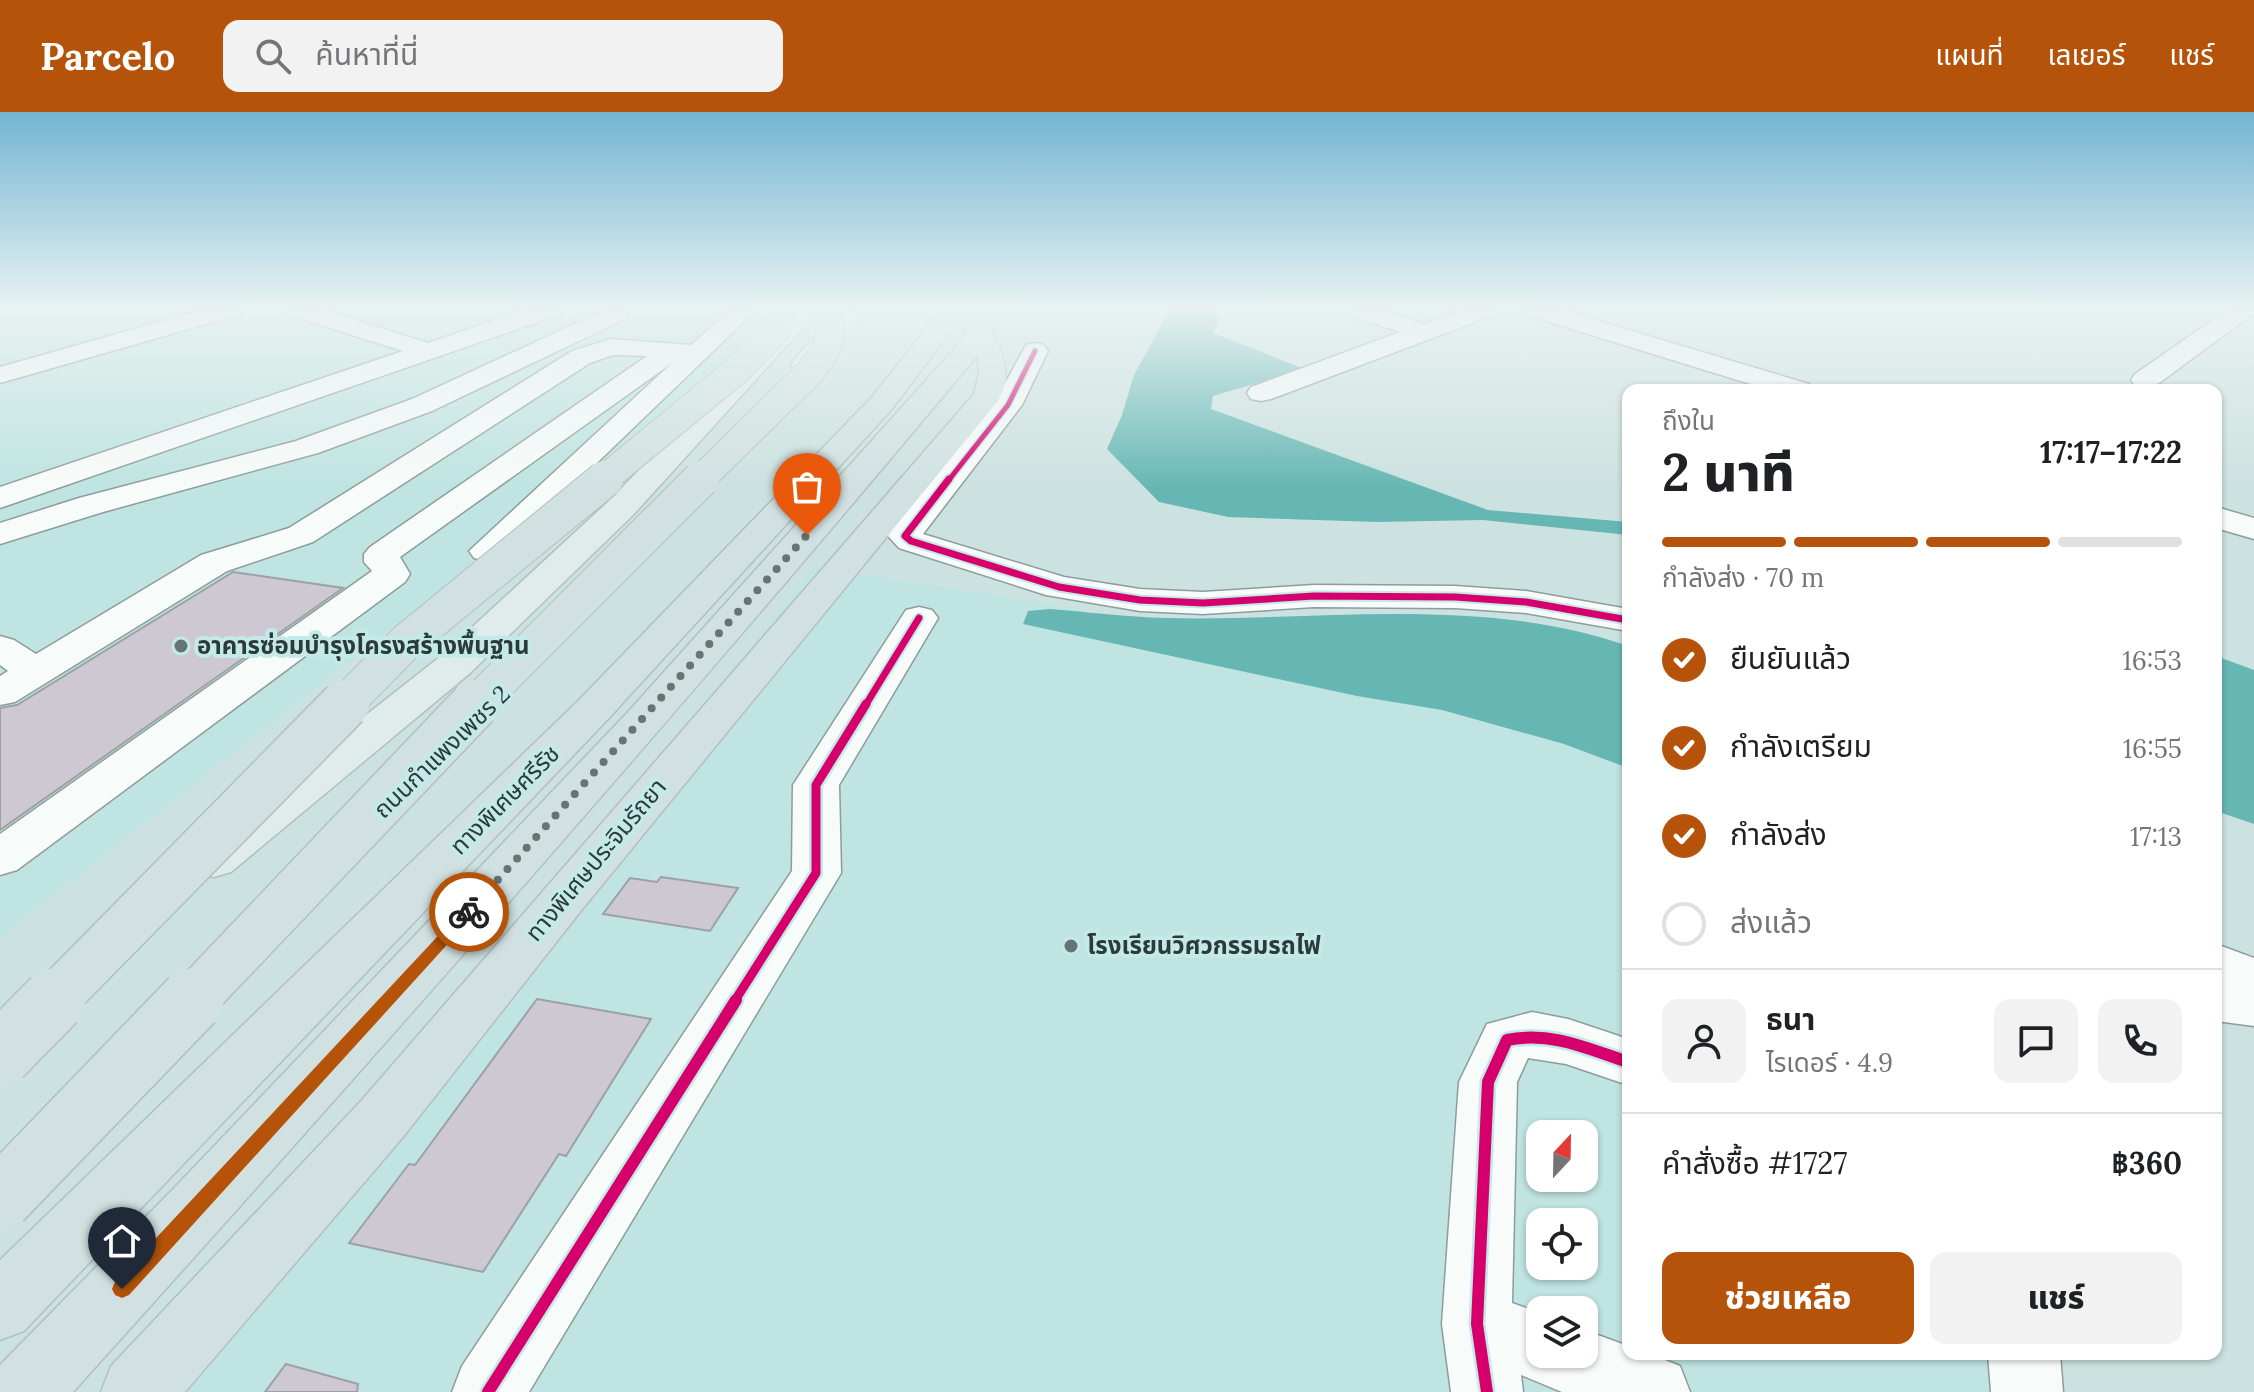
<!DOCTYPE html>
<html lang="th">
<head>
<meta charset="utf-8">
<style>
	:root { --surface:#fff; --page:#f2f2f2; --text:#202124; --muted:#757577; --line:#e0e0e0; --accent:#b45309 }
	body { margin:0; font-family:Lora,"Noto Sans Thai",serif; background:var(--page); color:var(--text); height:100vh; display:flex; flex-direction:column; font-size:30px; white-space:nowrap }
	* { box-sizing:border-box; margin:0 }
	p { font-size:26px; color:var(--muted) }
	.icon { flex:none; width:44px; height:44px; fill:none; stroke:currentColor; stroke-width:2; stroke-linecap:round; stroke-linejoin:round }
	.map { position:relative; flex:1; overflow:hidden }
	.details { position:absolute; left:1622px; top:272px; width:600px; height:976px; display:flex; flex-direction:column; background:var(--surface); border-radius:16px; box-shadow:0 2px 6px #0004 }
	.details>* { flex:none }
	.needle { width:52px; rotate:22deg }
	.controls { position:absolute; left:1526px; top:1008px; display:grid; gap:16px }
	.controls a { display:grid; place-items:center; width:72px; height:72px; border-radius:16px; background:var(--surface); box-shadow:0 2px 6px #0004; font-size:40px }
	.pin { position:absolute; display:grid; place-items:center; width:68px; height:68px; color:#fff; margin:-82px -34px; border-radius:50% 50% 50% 0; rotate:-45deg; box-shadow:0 0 8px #0007 }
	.pin .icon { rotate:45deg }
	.courier { position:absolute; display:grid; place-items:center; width:80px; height:80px; margin:-40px; border:6px solid #b45309; border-radius:50%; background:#fff; color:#222; box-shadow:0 2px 10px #0007 }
	.headline em { font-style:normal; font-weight:800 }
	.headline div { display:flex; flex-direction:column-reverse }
	.headline { display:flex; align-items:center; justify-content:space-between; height:136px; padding:0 40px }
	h1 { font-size:52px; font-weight:800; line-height:60px }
	.bar { display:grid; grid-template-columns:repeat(4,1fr); gap:12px 8px; align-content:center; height:96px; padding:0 40px }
	.bar i { height:10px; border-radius:6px; background:var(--line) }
	.bar .on { background:var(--accent) }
	.bar p { grid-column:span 4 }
	.line { display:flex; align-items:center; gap:20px; padding:0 40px; border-top:2px solid var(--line) }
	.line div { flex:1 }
	.round { display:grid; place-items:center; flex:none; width:84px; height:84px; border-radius:16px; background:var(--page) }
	ol { padding:0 40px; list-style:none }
	li { display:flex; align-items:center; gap:24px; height:88px }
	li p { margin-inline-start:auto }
	li .icon { padding:8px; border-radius:50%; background:var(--accent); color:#fff; stroke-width:4 }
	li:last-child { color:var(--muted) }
	li i { width:44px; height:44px; border:4px solid var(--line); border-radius:50% }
	.button { display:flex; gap:16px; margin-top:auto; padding:16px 40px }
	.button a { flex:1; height:92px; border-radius:16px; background:var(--accent); color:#fff; font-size:32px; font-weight:800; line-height:92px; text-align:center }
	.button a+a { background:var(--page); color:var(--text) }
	header { display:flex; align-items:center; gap:48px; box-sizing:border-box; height:112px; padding:0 40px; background:var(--accent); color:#fff }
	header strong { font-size:38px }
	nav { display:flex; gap:44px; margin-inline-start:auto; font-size:28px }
	.search { width:560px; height:72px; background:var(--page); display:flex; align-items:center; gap:20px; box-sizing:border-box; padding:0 28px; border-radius:16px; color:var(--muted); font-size:30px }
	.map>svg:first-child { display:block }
	.built { fill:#bfe4e1; fill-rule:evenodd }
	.water { fill:#66b7b4 }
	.building { fill:#cdc8d2; stroke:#9ca2a4; stroke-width:2 }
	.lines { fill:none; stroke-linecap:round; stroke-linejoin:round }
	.minor-casing { stroke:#8d9d9c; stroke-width:3 }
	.major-casing { stroke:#b3bfbe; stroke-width:3 }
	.highway-casing { stroke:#b3bfbe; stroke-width:3 }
	.minor { fill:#f7fbfa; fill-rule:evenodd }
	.major { fill:#e0ebeb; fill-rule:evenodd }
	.highway { fill:#d1e1e1; fill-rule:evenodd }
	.highway-bridge-far3-casing { stroke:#b3bfbe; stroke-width:30; stroke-linecap:butt }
	.highway-bridge-far2-casing { stroke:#b3bfbe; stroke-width:38; stroke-linecap:butt }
	.highway-bridge-far1-casing { stroke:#b3bfbe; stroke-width:51; stroke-linecap:butt }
	.highway-bridge-casing { stroke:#b3bfbe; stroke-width:66; stroke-linecap:butt }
	.highway-bridge-far3 { stroke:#d1e1e1; stroke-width:28 }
	.highway-bridge-far2 { stroke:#d1e1e1; stroke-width:36 }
	.highway-bridge-far1 { stroke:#d1e1e1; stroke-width:48 }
	.highway-bridge { stroke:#d1e1e1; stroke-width:63 }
	.cycleway-far3-casing { stroke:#c4eae7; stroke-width:8 }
	.cycleway-far2-casing { stroke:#c4eae7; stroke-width:11 }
	.cycleway-far1-casing { stroke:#c4eae7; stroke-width:14 }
	.cycleway-casing { stroke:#c4eae7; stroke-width:17 }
	.cycleway-far3 { stroke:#d6006c; stroke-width:5 }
	.cycleway-far2 { stroke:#d6006c; stroke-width:7 }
	.cycleway-far1 { stroke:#d6006c; stroke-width:9 }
	.cycleway { stroke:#d6006c; stroke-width:12 }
	.route { fill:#b45309 }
	.done { stroke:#647574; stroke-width:8; stroke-dasharray:0 14.4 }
	.poi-dot { fill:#647574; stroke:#c4eae7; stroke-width:3 }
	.labels { text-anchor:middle; stroke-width:8; stroke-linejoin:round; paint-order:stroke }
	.poi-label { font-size:24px; font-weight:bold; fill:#2c3b3a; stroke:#c4eae7; text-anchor:start }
	.street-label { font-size:24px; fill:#2c3b3a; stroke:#c4eae7 }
</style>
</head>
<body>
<header>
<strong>Parcelo</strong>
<div class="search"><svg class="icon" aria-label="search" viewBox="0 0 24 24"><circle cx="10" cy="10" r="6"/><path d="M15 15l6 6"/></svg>ค้นหาที่นี่</div>
<nav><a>แผนที่</a><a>เลเยอร์</a><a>แชร์</a></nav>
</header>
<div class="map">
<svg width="2254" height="1280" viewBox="0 0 2254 1280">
	<rect width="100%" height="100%" fill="#cce2e0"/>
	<g class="built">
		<polygon points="0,197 802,197 659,322 405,506 0,825"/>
		<path d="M814 455 1056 493 1628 646V1242H1996L1998 1280H161ZM1540 1022H1584V1066H1540ZM1540 1110H1584V1154H1540ZM1540 1198H1584V1242H1540Z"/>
	</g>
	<g class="water">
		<polygon points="1170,197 1210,197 1220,204 1213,221 1304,257 1213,284 1211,297 1488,398 1628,410 1628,423 1483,408 1377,410 1228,405 1159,390 1107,337 1122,303 1134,263"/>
		<path d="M1050 497C1088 500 1127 505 1165 506 1321 510 1477 482 1628 534V656L1564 632 1442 598 1357 584 1023 512 1028 499Z"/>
		<polygon points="2216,544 2254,558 2254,712 2216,699"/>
	</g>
	<g class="building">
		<polygon points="233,460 343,476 0,718 0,596 17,593"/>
		<polygon points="661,765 738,776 710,819 603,802 630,766 657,770"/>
		<polygon points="537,887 651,907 566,1044 559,1042 483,1160 349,1131 409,1052 415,1053"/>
		<polygon points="286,1252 358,1272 357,1280 265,1280"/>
	</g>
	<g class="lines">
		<g class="minor-casing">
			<g id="minor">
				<polygon points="205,197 244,197 241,202 0,271 0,255"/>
				<polygon points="283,197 320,197 428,231 528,197 564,197 561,202 0,396 0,375 403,239 286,202"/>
				<polygon points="607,197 625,197 628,202 625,207 432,299 318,341 103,400 0,432 0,411 79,386 296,329 412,287"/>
				<polygon points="731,197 757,197 498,446 486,449 474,446 469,439 672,251 400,445 410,462 405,470 17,758 0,763 0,722 372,459 364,450 364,442 370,435 647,244 613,243 590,251 313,430 227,459 15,590 0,593 0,564 8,559 0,553 0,524 14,528 36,542 201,443 289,416 572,239 611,227 691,233"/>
				<polygon points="1346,197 1379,197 1424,212 1464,197 1499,197 1496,202 1271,287 1261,289 1251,287 1247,281 1251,275 1400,220 1348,203"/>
				<polygon points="1520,197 1558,197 1809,272 1813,278 1770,278 1523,202"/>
				<polygon points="2229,197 2254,197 2254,201 2155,274 2135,274 2131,268 2135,262"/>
				<polygon points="1035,231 1044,233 1048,239 1022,293 923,422 1064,465 1140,477 1203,480 1314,473 1455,474 1526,479 1628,497 1628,519 1526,501 1455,496 1314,495 1203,502 1140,499 1046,483 899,436 888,424 891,419 995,290 1026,233"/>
				<polygon points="2216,395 2254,406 2254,427 2216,416"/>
				<polygon points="919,495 932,498 938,506 839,673 841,761 529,1280 452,1280 462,1254 792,759 793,673 906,498"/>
				<polygon points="2216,832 2254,846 2254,914 2216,909"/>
				<polygon points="1532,900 1568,907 1628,927 1628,973 1566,952 1528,946 1517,970 1512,1191 1540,1201 1540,1242 1584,1242 1584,1218 1628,1234 1628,1242 1650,1242 1680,1254 1690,1280 1562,1280 1521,1263 1523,1280 1451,1280 1442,1212 1459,970 1487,912"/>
				<polygon points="1988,1242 2060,1242 2063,1280 1991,1280"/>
			</g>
		</g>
		<g class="major-casing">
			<g id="major">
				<polygon points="794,197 820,197 634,402 469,562 231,760 214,765 197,760 190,748 197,736 441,544 610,388"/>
				<polygon points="839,197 864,197 813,259 795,259 791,253 795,247"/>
			</g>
		</g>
		<g class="highway-casing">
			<path id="highway" d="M942 197H1003L991 219C1004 241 1013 267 997 290L580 800 403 1025 185 1280H101L111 1254 361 989 974 282 979 261 977 244C683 596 380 940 73 1280H0V1253L177 1073 627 601 956 235 966 219 959 208 892 297 608 607 24 1219 0 1228V1148L578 589 872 285Z"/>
		</g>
		<use href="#minor" class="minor"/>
		<use href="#major" class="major"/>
		<use href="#highway" class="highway"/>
		<g class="highway-bridge-far3-casing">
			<g id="highway-bridge-far3">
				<polyline points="602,369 736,259 776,218 779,205 775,197"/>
				<path d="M699 369 809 261C823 245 832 231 830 209L817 197"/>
			</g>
		</g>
		<g class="highway-bridge-far2-casing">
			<g id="highway-bridge-far2">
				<polyline points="343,594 406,530 605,367"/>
				<polyline points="474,594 701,367"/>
			</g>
		</g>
		<g class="highway-bridge-far1-casing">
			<g id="highway-bridge-far1">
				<polyline points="52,890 345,592"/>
				<polyline points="191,890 475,592"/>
			</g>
		</g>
		<g class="highway-bridge-casing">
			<g id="highway-bridge">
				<polyline points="0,943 54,888"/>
				<polyline points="0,1087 192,888"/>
			</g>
		</g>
		<use href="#highway-bridge-far3" class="highway-bridge-far3"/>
		<use href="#highway-bridge-far2" class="highway-bridge-far2"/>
		<use href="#highway-bridge-far1" class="highway-bridge-far1"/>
		<use href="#highway-bridge" class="highway-bridge"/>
		<g class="cycleway-far3-casing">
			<polyline id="cycleway-far3" points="948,369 1008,293 1035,239"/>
		</g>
		<g class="cycleway-far2-casing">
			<g id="cycleway-far2">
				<polyline points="949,367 905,424 911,429 1059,475 1140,488 1203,491 1314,484 1455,485 1526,490 1628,508"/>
				<polyline points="865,594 919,506"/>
			</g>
		</g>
		<g class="cycleway-far1-casing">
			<polyline id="cycleway-far1" points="734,890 816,761 816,673 866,592"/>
		</g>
		<g class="cycleway-casing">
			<g id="cycleway">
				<polyline points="488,1280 736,888"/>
				<path d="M1487 1280 1477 1212 1488 970 1507 928C1551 919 1586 936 1628 950"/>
			</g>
		</g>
		<use href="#cycleway-far3" class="cycleway-far3"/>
		<use href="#cycleway-far2" class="cycleway-far2"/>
		<use href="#cycleway-far1" class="cycleway-far1"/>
		<use href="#cycleway" class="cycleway"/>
	</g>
	<linearGradient id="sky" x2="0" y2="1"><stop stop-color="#74b5d3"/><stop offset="0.52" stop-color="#e8f2f1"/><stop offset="1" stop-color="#e8f2f1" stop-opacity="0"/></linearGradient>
	<rect width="2254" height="376" fill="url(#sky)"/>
	<polygon class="route" points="469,794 474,796 474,803 129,1183 122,1186 115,1183 112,1177 115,1170 464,796"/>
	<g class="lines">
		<polyline class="done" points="469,800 807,423"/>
	</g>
	<g class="poi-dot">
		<circle cx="181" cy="534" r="8"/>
		<circle cx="1071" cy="834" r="8"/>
	</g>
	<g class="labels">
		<g class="poi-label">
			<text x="197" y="542">อาคารซ่อมบำรุงโครงสร้างพื้นฐาน</text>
			<text x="1087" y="842">โรงเรียนวิศวกรรมรถไฟ</text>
		</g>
		<g class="street-label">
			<text transform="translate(442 640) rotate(-44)" y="8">ถนนกำแพงเพชร 2</text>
			<text transform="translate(505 688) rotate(-45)" y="8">ทางพิเศษศรีรัช</text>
			<text transform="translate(596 748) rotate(-50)" y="8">ทางพิเศษประจิมรัถยา</text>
		</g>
	</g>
</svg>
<div class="controls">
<a><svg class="needle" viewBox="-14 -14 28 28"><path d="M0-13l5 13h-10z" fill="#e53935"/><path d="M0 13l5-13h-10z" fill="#757577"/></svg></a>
<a><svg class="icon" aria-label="locate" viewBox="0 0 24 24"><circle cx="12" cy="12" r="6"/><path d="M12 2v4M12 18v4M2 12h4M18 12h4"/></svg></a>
<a><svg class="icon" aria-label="layers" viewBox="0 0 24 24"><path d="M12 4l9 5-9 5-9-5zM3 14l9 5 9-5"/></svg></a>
</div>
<div class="pin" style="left:807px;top:423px;background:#ea580c"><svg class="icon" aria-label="bag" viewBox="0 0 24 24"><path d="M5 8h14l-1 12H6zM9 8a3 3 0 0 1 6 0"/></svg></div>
<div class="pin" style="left:122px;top:1177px;background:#1f2937"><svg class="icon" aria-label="home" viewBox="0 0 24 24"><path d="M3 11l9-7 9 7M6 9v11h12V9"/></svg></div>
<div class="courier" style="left:469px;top:800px"><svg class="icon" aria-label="bike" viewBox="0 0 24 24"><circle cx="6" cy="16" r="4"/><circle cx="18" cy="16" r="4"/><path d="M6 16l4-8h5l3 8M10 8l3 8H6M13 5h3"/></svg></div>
<section class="details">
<div class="headline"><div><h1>2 นาที</h1><p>ถึงใน</p></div><em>17:17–17:22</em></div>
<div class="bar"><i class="on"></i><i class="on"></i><i class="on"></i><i></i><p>กำลังส่ง · 70 m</p></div>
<ol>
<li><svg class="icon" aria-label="check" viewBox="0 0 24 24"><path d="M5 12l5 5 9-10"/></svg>ยืนยันแล้ว<p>16:53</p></li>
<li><svg class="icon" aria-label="check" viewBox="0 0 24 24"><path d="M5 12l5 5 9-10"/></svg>กำลังเตรียม<p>16:55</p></li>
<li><svg class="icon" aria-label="check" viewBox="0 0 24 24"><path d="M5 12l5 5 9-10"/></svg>กำลังส่ง<p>17:13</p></li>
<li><i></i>ส่งแล้ว</li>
</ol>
<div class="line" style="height:144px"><a class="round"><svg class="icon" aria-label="person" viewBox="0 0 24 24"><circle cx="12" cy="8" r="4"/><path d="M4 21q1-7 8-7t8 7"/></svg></a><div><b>ธนา</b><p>ไรเดอร์ · 4.9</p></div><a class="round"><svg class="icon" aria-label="chat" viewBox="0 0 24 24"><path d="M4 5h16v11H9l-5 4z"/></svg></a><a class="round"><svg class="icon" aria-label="phone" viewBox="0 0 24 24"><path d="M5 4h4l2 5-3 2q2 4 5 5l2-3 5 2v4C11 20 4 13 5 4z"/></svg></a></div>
<div class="line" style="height:104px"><div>คำสั่งซื้อ #1727</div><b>฿360</b></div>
<div class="button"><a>ช่วยเหลือ</a><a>แชร์</a></div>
</section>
</div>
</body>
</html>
